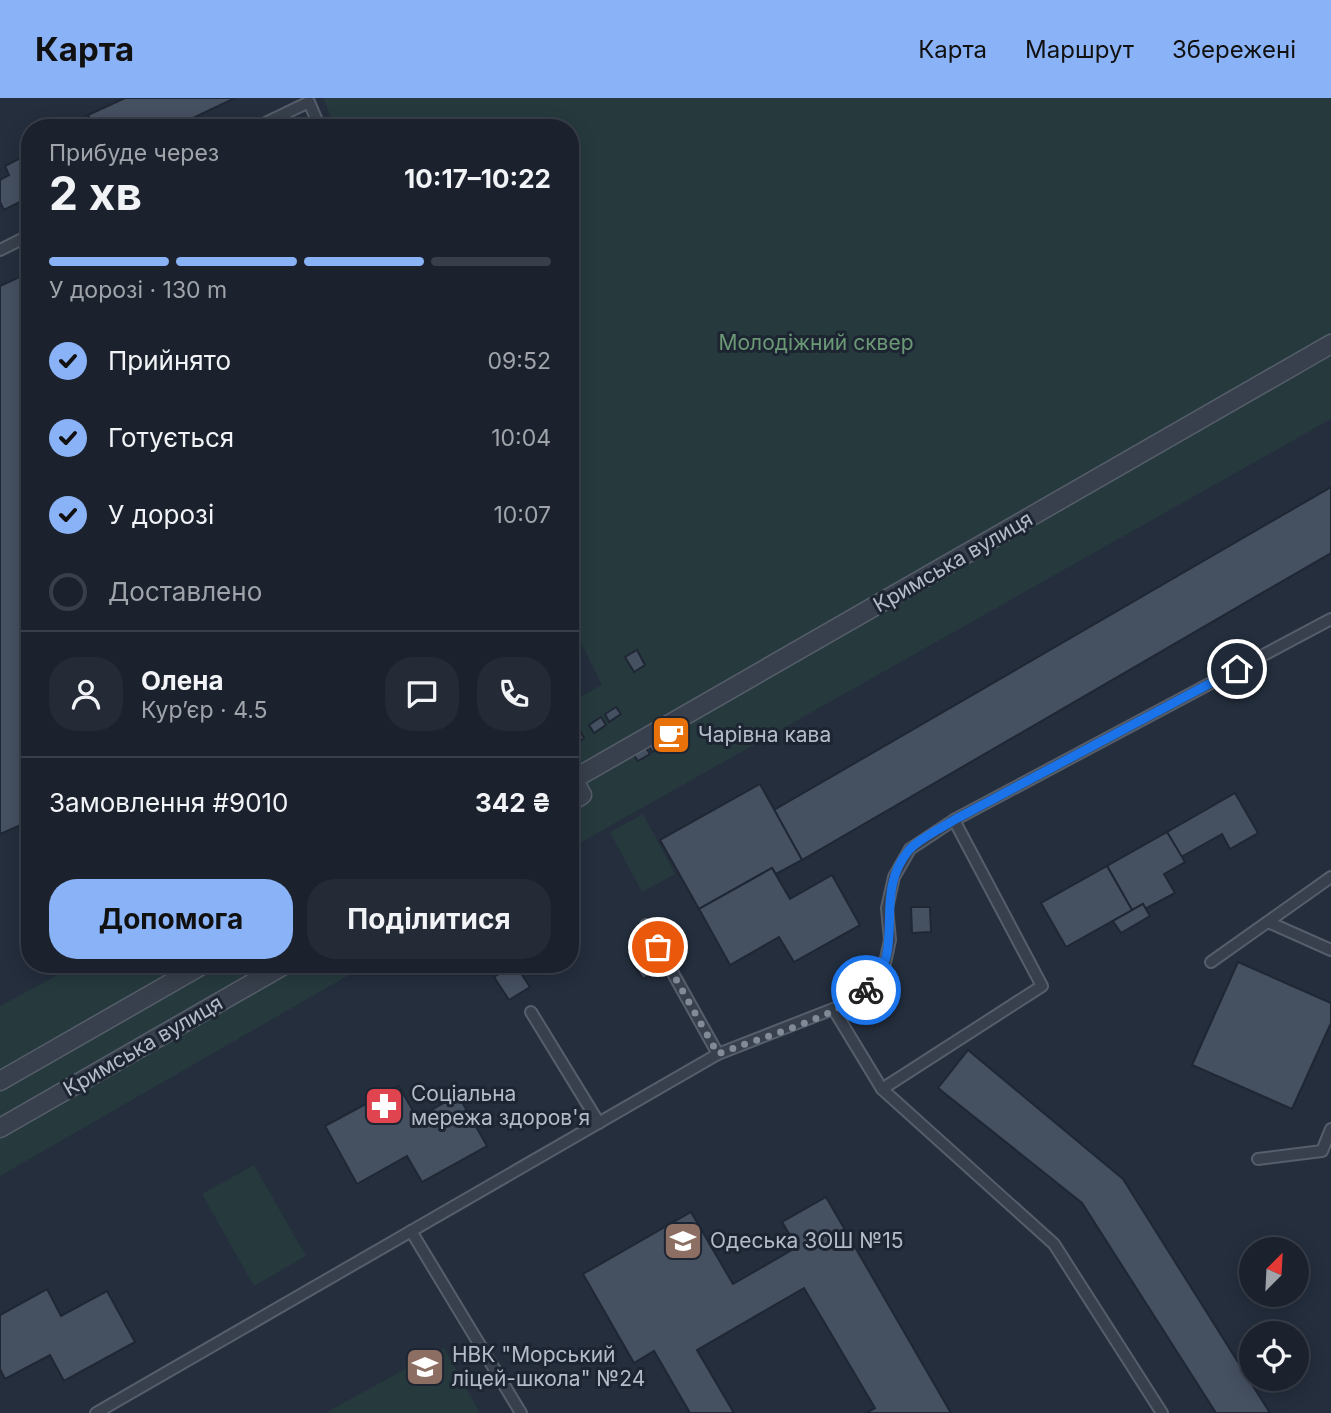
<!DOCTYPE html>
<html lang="uk">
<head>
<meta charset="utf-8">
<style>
	:root { --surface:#1b222e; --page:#242a36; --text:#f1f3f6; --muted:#a0a4aa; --line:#393f4a; --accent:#8ab2f6 }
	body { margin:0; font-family:Inter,sans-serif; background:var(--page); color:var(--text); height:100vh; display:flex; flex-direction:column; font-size:26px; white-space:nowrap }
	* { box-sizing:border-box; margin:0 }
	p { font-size:23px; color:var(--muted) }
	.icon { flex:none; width:38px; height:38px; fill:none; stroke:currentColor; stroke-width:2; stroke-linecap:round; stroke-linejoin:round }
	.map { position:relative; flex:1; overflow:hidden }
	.side { position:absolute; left:21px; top:21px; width:558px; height:854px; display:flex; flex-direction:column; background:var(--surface); border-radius:28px; box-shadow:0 4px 18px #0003,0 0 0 2px var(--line) }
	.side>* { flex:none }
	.needle { width:46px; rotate:24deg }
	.buttons { position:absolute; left:1239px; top:1139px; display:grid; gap:14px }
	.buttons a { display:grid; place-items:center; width:70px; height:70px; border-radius:50%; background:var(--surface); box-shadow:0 4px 18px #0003,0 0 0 2px var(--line); font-size:35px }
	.pin { position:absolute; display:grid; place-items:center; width:60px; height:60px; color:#fff; margin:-30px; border:4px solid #fff; border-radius:50%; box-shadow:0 2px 7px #0007 }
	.courier { position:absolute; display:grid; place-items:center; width:70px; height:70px; margin:-35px; border:5px solid #1a73e8; border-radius:50%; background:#fff; color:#222; box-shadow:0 2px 9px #0007 }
	.overview em { font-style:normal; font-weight:700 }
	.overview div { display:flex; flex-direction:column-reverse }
	.overview { display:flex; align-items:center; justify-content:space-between; height:119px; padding:0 28px }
	h1 { font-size:46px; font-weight:700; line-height:52px }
	.bar { display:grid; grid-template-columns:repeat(4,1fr); gap:10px 7px; align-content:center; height:84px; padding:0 28px }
	.bar i { height:9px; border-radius:5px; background:var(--line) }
	.bar .active { background:var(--accent) }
	.bar p { grid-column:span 4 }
	.line { display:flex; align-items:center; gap:18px; padding:0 28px; border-top:2px solid var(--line) }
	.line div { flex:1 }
	.round { display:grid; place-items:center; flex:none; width:74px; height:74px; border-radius:28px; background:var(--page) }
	ol { padding:0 28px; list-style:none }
	li { display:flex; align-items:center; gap:21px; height:77px }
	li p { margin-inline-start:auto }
	li .icon { padding:7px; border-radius:50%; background:var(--accent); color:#111; stroke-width:4 }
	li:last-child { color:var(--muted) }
	li i { width:38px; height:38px; border:4px solid var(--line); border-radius:50% }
	.button { display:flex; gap:14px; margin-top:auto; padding:14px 28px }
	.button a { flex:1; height:80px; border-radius:28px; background:var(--accent); color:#111; font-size:28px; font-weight:700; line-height:80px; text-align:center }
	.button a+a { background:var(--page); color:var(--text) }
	header { display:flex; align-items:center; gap:42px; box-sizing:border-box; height:98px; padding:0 35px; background:var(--accent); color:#111 }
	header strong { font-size:33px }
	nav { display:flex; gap:38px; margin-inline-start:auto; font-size:24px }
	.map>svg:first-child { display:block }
	.green { fill:#263a3e }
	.building { fill:#455061; stroke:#1f2734; stroke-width:2 }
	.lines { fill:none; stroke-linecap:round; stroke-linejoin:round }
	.service-casing { stroke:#565e6b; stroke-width:14 }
	.pedestrian-casing { stroke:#565e6b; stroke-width:21 }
	.service { stroke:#38404d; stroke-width:10 }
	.pedestrian { stroke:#38404d; stroke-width:18 }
	.done { stroke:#818a97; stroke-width:7; stroke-dasharray:0 12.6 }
	.route { stroke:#1a73e8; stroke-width:9 }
	.labels { text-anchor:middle; stroke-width:6; stroke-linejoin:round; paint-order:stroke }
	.park-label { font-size:21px; fill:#6b9976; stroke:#1d2532 }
	.street-label { font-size:21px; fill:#b3bbc8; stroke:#1d2532 }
	.poi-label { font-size:21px; fill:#b3bbc8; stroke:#1d2532; text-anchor:start }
</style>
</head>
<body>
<header>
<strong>Карта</strong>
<nav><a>Карта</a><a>Маршрут</a><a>Збережені</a></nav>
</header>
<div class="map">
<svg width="1331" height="1315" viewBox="0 0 1331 1315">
	<rect width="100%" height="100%" fill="#242e3d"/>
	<g class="green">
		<polygon points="323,0 1331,0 1331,321 571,750 571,604 602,587 571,525 570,30 336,30"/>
		<polygon points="643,716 675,776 642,794 610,734"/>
		<polygon points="78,866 368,866 0,1078 0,908"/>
		<polygon points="254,1067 306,1158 254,1188 202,1096"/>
		<polygon points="444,1250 480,1315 325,1315"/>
	</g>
	<g class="building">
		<polygon points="125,0 235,0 172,30 94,30 88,17"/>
		<polygon points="88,17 94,30 63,30"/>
		<polygon points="30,55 30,99 4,112 0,104 0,82 9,77 5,68"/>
		<polygon points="30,174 30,723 0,736 0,188"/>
		<polygon points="1331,389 1331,455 802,762 774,712"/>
		<polygon points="637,552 645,567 634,574 625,559"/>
		<polygon points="616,609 621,616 609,624 605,616"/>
		<polygon points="601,619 606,627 594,635 589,627"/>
		<polygon points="674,629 679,637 667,644 663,636"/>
		<polygon points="580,633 584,640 573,648 570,638"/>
		<polygon points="659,639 664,646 652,654 648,646"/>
		<polygon points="645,648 650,656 638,663 633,656"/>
		<polygon points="760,686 802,762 776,776 772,770 699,811 660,742"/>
		<polygon points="1235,695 1258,735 1230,751 1222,736 1181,759 1167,734"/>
		<polygon points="1167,734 1185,764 1164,776 1175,795 1145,811 1143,806 1132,812 1107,768"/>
		<polygon points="1107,768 1132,812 1066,849 1041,805"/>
		<polygon points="772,770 790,801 832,777 860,827 794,864 779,839 730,867 699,811"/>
		<polygon points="1143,806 1150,818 1121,835 1113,823"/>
		<polygon points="911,809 930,809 931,834 912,835"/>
		<polygon points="644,855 656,873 643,881 631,863"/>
		<polygon points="1238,864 1331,905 1331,925 1292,1011 1192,967"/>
		<polygon points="515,866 530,889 509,902 494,879"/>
		<polygon points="968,952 1123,1081 1270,1315 1216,1315 1082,1105 938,990"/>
		<polygon points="399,988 417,1020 458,997 487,1048 422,1084 407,1058 357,1086 325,1028"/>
		<polygon points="826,1099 951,1315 866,1315 875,1310 804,1190 697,1252 734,1315 690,1315 654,1253 634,1265 583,1176 691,1114 733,1186 797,1149 782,1124"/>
		<polygon points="47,1191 61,1218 107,1193 135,1244 64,1283 50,1257 5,1281 0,1271 0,1217"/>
	</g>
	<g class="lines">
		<g class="service-casing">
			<g id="service">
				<polyline points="255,30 309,4 320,30"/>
				<polyline points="0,152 30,137"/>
				<polyline points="1268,824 1331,852"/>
				<polyline points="646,827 718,956"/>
				<polyline points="1211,864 1331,779"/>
				<polyline points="834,912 882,991 1054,1146 1162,1315"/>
				<polyline points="531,914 599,1025"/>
				<polyline points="882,991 1042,888 954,722"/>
				<polyline points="1258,1061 1322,1053 1331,1031"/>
				<polyline points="411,1133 521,1315"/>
				<polyline points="96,1315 718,956 856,902 873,886 885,865 890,842 887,810 894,779 910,751 954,722 1331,521"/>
			</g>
		</g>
		<g class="pedestrian-casing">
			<g id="pedestrian">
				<polyline points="570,676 582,697 570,704"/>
				<polyline points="574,681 1331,246"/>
				<polyline points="0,983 204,866"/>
				<polyline points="0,1030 286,866"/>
			</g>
		</g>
		<use href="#service" class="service"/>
		<use href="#pedestrian" class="pedestrian"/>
	</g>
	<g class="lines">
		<path class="done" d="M658 849 718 956C758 940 836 920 866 892"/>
		<path class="route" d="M866 892C910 853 870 799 909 752 920 740 940 731 954 722L1237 571"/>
	</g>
	<defs>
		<g id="cafe-square" transform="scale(2.0125)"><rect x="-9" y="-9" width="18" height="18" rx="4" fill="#e8710a" stroke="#1d2532"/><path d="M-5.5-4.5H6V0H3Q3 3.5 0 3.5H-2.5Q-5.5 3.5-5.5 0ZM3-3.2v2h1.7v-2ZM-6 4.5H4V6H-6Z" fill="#fff"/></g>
		<g id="pharmacy-square" transform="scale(2.0125)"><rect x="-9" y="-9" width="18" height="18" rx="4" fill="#e0444e" stroke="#1d2532"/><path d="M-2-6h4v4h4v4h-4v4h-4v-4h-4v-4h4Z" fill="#fff"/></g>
		<g id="school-square" transform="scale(2.0125)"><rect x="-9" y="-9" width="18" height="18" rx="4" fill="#8d6e63" stroke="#1d2532"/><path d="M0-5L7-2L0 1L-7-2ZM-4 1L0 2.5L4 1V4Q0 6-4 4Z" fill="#fff"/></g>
	</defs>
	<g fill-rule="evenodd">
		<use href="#cafe-square" x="671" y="637"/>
		<use href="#pharmacy-square" x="384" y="1008"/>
		<use href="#school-square" x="683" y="1143"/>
		<use href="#school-square" x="425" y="1269"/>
	</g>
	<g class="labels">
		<g class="park-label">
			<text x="816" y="252">Молодіжний сквер</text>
		</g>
		<g class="street-label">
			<text transform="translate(953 464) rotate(-30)" y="7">Кримська вулиця</text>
			<text transform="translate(143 948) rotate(-30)" y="7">Кримська вулиця</text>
		</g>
		<g class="poi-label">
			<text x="698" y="644">Чарівна кава</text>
			<text x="411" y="1003">Соціальна<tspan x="411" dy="24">мережа здоров'я</tspan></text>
			<text x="710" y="1150">Одеська ЗОШ №15</text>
			<text x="452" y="1264">НВК "Морський<tspan x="452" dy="24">ліцей-школа" №24</tspan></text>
		</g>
	</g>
</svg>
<div class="buttons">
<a><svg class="needle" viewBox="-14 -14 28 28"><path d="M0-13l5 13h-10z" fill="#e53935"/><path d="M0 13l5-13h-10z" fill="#a0a4aa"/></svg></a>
<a><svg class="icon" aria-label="locate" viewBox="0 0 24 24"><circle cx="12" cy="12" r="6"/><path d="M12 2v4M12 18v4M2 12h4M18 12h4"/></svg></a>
</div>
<div class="pin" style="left:658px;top:849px;background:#ea580c"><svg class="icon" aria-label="bag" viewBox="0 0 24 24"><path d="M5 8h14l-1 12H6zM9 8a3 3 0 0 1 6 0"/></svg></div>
<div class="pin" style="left:1237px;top:571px;background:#1f2937"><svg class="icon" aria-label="home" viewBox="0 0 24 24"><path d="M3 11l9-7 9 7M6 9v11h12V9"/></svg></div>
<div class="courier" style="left:866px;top:892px"><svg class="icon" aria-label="bike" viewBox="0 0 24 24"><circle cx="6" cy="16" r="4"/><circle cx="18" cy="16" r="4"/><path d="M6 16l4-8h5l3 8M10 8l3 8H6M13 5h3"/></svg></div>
<section class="side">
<div class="overview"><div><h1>2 хв</h1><p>Прибуде через</p></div><em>10:17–10:22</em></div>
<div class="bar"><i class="active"></i><i class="active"></i><i class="active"></i><i></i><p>У дорозі · 130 m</p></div>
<ol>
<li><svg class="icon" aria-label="check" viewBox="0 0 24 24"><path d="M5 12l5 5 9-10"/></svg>Прийнято<p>09:52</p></li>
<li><svg class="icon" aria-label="check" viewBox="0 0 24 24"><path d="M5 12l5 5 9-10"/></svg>Готується<p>10:04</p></li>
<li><svg class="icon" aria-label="check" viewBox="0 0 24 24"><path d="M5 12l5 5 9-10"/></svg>У дорозі<p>10:07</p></li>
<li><i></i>Доставлено</li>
</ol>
<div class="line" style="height:126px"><a class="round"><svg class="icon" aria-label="person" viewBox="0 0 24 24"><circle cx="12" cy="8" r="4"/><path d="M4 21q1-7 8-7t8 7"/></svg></a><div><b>Олена</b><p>Кур’єр · 4.5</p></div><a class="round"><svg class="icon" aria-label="chat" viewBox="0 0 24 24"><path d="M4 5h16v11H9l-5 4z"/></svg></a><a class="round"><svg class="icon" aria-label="phone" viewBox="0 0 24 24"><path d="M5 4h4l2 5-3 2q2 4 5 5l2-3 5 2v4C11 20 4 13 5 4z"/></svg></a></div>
<div class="line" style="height:91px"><div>Замовлення #9010</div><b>342 ₴</b></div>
<div class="button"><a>Допомога</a><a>Поділитися</a></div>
</section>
</div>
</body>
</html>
